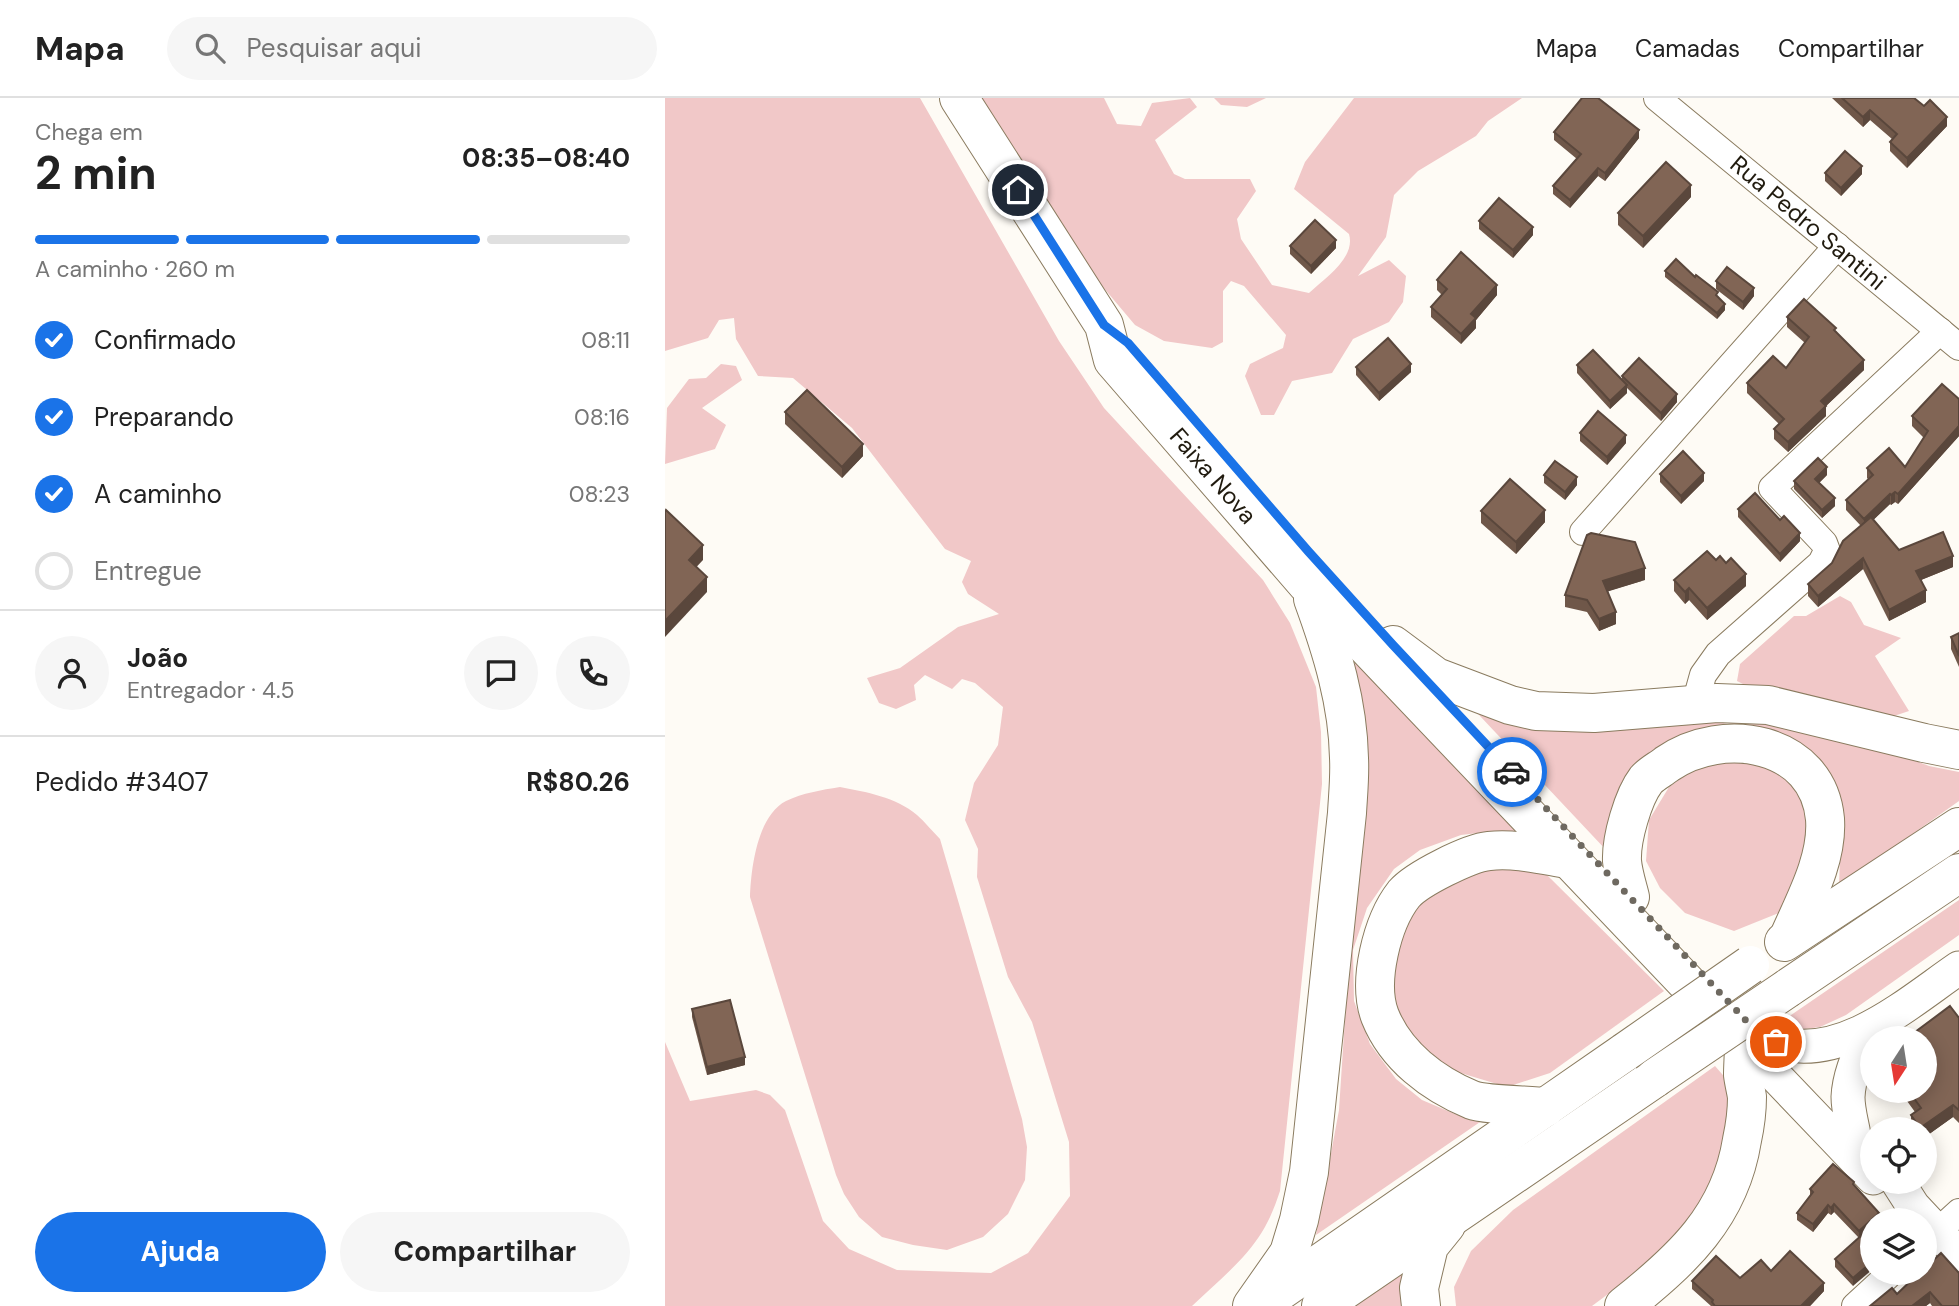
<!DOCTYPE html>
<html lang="pt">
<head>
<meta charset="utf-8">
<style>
	:root { --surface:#fff; --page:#f6f6f6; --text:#222; --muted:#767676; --line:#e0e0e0; --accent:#1a73e8 }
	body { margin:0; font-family:"DM Sans",sans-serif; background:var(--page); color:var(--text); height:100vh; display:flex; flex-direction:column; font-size:26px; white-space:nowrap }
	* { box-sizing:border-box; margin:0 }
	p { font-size:23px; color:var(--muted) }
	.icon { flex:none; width:38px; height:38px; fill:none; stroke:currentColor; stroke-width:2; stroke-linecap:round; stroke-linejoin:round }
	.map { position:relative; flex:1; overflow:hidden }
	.panel { display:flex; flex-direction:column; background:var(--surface); width:665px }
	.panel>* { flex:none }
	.needle { width:46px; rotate:192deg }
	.buttons { position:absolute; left:1195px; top:928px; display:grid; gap:14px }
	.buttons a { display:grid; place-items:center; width:77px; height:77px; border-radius:50%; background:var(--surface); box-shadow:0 4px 18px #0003; font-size:35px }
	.pin { position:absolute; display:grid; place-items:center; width:60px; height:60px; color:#fff; margin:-30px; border:4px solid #fff; border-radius:50%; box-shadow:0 2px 7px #0007 }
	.courier { position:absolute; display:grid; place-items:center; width:70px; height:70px; margin:-35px; border:5px solid #1a73e8; border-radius:50%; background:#fff; color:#222; box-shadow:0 2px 9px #0007 }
	.overview em { font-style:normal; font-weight:700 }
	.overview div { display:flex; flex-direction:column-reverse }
	.overview { display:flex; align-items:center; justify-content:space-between; height:119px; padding:0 35px }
	h1 { font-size:46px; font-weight:700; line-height:52px }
	.bar { display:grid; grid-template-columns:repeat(4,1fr); gap:10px 7px; align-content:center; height:84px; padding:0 35px }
	.bar i { height:9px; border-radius:5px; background:var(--line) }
	.bar .selected { background:var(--accent) }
	.bar p { grid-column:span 4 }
	.line { display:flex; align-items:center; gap:18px; padding:0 35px; border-top:2px solid var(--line) }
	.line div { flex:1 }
	.round { display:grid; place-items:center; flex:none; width:74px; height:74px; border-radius:37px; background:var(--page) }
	ol { padding:0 35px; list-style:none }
	li { display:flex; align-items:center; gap:21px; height:77px }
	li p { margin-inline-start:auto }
	li .icon { padding:7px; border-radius:50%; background:var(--accent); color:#fff; stroke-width:4 }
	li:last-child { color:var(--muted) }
	li i { width:38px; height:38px; border:4px solid var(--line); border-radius:50% }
	.primary-button { display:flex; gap:14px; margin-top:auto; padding:14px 35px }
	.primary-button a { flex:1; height:80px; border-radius:42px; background:var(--accent); color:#fff; font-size:28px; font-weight:700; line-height:80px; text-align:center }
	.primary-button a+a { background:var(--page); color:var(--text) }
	header { display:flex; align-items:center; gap:42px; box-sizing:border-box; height:98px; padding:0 35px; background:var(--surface); border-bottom:2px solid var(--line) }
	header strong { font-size:33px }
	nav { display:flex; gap:38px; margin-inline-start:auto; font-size:24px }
	.search { width:490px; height:63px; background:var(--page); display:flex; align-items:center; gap:18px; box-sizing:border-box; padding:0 24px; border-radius:38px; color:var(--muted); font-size:26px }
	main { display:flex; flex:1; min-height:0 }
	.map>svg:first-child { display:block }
	.green { fill:#f1c8c8 }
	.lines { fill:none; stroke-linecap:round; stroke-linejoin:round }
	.minor-casing { stroke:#8a7b5f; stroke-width:28 }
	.major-casing { stroke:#8a7b5f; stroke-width:35 }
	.highway-casing { stroke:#8a7b5f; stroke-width:40 }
	.minor { stroke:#fff; stroke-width:26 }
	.major { stroke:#fff; stroke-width:33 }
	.highway { stroke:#fff; stroke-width:38 }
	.highway-bridge-casing { stroke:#8a7b5f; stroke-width:40; stroke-linecap:butt }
	.highway-bridge { stroke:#fff; stroke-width:38 }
	.wall { fill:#6f5749 }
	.shaded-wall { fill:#5a473c }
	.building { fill:#816555; stroke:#5a473c; stroke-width:2 }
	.done { stroke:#6e6960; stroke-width:7; stroke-dasharray:0 12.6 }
	.route { stroke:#1a73e8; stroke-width:9 }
	.labels { text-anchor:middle; stroke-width:5; stroke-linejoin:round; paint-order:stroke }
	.street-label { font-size:24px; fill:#211b0f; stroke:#fff }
</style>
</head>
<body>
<header>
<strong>Mapa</strong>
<div class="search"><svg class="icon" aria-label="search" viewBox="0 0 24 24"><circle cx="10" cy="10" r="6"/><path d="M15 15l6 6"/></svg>Pesquisar aqui</div>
<nav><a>Mapa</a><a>Camadas</a><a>Compartilhar</a></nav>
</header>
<main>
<section class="panel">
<div class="overview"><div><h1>2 min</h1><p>Chega em</p></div><em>08:35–08:40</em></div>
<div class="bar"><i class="selected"></i><i class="selected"></i><i class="selected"></i><i></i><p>A caminho · 260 m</p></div>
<ol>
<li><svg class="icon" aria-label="check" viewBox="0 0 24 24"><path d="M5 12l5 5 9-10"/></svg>Confirmado<p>08:11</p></li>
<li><svg class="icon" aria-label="check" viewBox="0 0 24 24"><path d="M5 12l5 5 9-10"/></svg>Preparando<p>08:16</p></li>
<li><svg class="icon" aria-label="check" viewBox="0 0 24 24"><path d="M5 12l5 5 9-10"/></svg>A caminho<p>08:23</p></li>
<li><i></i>Entregue</li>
</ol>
<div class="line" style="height:126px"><a class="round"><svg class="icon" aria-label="person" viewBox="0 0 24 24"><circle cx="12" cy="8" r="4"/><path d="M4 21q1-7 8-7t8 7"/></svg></a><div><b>João</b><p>Entregador · 4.5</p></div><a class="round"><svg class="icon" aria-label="chat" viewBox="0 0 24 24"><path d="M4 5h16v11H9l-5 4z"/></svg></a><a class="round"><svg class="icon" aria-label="phone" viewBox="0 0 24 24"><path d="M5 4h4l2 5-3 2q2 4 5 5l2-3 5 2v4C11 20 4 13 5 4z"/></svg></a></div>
<div class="line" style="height:91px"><div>Pedido #3407</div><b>R$80.26</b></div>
<div class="primary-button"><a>Ajuda</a><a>Compartilhar</a></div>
</section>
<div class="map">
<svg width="1294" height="1208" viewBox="0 0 1294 1208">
	<rect width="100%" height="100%" fill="#fefbf5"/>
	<g class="green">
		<path d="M0 0H255L394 243 439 310 598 482 625 525 651 589 656 634 657 686 615 1093C610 1108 605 1121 597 1134 580 1162 551 1185 527 1208H0V944L25 1003 91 992 105 997 120 1012 158 1123 184 1151 232 1172 326 1175 363 1155 405 1098 404 1044 367 924 343 879 312 779 313 751 300 722 309 685 333 647 338 609 310 585 297 581 287 591 260 577 249 587 251 602 231 611 214 605 202 580 235 570 293 529 334 516 303 496 297 484 306 463 280 451 187 330 128 280 93 278 71 241 69 220 54 222 43 240 0 253Z"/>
		<path d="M309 0H439L452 26 476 28 487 5 525 0 532 9 490 42 509 76 520 81H585L591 93 572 121 576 141 607 187 644 195C660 180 691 160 684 136L629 91 640 64 689 0H857L823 23 811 38 753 73 729 97 721 139 693 178 724 162 741 178 738 204 724 224 688 241 667 275 627 283 609 317H596L580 278 585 266 618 250 621 237 579 188 566 183 558 193V244L547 250 499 243 470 227 432 182Z"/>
		<polygon points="549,0 601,0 582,9 556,7"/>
		<polygon points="56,266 71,268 77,282 37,310 61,327 50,351 0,366 2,310 24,281 41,280"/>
		<polygon points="1175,498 1186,504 1199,527 1236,540 1210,558 1244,613 1220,621 1100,597 1072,583 1075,566 1129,518 1141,518"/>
		<polygon points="688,555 859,737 830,733 796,737 755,752 729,771 702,810 688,852 689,903 705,946 731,981 757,1002 790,1016 815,1024 651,1137 674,1012 699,630"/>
		<polygon points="799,601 1090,617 1225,653 1264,668 1294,674 1294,703 1174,788 1176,732 1103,631 1062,625 1012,638 989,655 942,753"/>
		<polygon points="1083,662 1118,674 1143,713 1141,772 1116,814 1069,833 1020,815 995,790 981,763 984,722 1004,689 1036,666"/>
		<path d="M175 689C201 694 231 699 252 717 260 724 267 733 275 741L357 1021 362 1049 360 1082 343 1116 318 1139 282 1152 248 1147 217 1139 194 1119 179 1096 171 1077 85 799C86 771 92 718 121 703 138 695 156 692 175 689Z"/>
		<polygon points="847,765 882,777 999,893 885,975 842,989 789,973 738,942 723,890 731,822 761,792 819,771"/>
		<polygon points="1294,802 1294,837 1181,917 1155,929 1133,932 1110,928"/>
		<polygon points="1050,968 1071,992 1058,1072 1028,1120 978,1170 927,1208 791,1208 789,1189 806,1153 848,1112"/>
		<polygon points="740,1171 741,1208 684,1208"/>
	</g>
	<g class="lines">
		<g class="minor-casing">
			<g id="minor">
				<polyline points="992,0 1294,249"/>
				<polyline points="918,434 1172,148"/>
				<polyline points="1030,606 1038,577 1053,556 1156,465 1162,453 1159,445 1107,390 1275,233"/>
				<polyline points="1260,1145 1294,1114"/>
				<polyline points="1190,1208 1227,1174"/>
			</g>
		</g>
		<g class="major-casing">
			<g id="major">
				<path d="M1090 932C1098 936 1105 942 1114 945 1179 963 1244 904 1294 870"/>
				<polyline points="1079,945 1208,1080"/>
				<path d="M1189 1037C1187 1025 1183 1012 1183 999 1184 975 1196 952 1205 930"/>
				<polyline points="1232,1083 1248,1108 1294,1157"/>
			</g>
		</g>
		<g class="highway-casing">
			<g id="highway">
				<path d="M294 0 439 227 448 262 642 486 1079 945C1079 956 1078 967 1078 977 1079 985 1081 992 1082 999 1082 1012 1080 1028 1077 1042 1065 1118 1017 1162 959 1208"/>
				<polyline points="728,547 771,579 845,607 871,613 929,615 1052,605 1103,607 1259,645 1294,652"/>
				<path d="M965 799C962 787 958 775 957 763 956 741 968 699 981 682 986 676 996 671 1002 666 1058 627 1153 643 1160 721 1163 762 1139 804 1123 841"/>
				<polyline points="1119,844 1294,729"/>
				<polyline points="1123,890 1294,775"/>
				<path d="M881 1009C864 1007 820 1007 807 1002 768 986 731 958 715 918 702 884 717 824 739 796 752 781 804 755 824 753 850 750 878 757 903 761"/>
				<polyline points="602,1202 960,954"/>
				<path d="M587 1208 624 1155 634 1122 644 1074 682 715C683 697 685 678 684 660 683 605 667 553 648 501"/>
				<polyline points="656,1208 990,980"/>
				<polyline points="756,1208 754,1190 764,1148 781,1127"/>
			</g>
		</g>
		<use href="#minor" class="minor"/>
		<use href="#major" class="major"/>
		<use href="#highway" class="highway"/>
		<g class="highway-bridge-casing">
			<g id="highway-bridge">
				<polyline points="960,954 1085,867"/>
				<polyline points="990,980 1123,890"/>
			</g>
		</g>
		<use href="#highway-bridge" class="highway-bridge"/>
	</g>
	<g class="wall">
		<polygon points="1167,0 1249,0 1282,28 1242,70 1225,53 1225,44 1227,41 1205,22 1198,29"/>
		<polygon points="889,34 974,40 940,83 933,78 905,110 888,96 888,88 912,61 889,42"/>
		<polygon points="1160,75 1197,76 1176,98 1160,83"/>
		<polygon points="1026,99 978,150 953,127 953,115"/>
		<polygon points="814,123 868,137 848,160 814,131"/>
		<polygon points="625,148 671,150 646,176 625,156"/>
		<polygon points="1000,173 1053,199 1060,212 1052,221 1000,179"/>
		<polygon points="772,182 832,197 811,222 811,230 796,246 766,219 766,209 777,197 772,192"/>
		<polygon points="1051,183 1089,198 1078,212 1051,191"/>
		<polygon points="1122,219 1171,233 1199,272 1161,308 1161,318 1123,354 1109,341 1109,331 1114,326 1082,295 1082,285 1121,270 1140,245 1122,229"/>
		<polygon points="912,267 957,283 957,278 1012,304 996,323 962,290 962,295 945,311 912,275"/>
		<polygon points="691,269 746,274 714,303 691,277"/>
		<polygon points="1294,301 1294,338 1233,406 1230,404 1226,407 1225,406 1208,422 1234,452 1288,469 1256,482 1261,504 1224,523 1198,471 1153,509 1143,498 1143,486 1167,465 1196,428 1181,412 1181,402 1203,381 1202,380 1202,370 1240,369 1259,340 1247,328 1247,318"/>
		<polygon points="120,314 198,358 177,380 120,326"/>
		<polygon points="915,335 961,345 942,367 915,343"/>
		<polygon points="995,376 1039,383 1016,406 995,384"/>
		<polygon points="879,377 912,387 900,402 879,385"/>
		<polygon points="1162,377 1154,385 1170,408 1157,420 1129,391 1129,383"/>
		<polygon points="1073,411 1115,422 1135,443 1115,464 1073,419"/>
		<polygon points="816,413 880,424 851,456 816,425"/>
		<polygon points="980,482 943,493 951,526 934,533 922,514 900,509 900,497"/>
		<polygon points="1009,482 1081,488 1042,522 1024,502 1020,506 1009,493"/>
		<polygon points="1294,535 1294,569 1286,551 1286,539"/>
		<polygon points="27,911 80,967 42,977 27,919"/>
		<polygon points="1294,920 1294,1025 1288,1019 1260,1039 1260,1031 1246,1031 1246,1017 1250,1014 1234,992 1260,992"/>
		<polygon points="1189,1088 1214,1122 1208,1122 1188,1188 1170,1169 1170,1161 1194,1140 1169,1114 1166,1117 1163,1115 1148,1134 1132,1122 1132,1115 1145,1098 1145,1091"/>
		<polygon points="1106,1173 1159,1193 1145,1208 1046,1208 1027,1191 1027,1183 1075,1180"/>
		<polygon points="1294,1175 1294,1208 1267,1208 1265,1205 1261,1208 1205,1208 1232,1196"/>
	</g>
	<g class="shaded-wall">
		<polygon points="1205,12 1205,22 1198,29 1198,19"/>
		<polygon points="1282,19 1282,28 1242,70 1242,60"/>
		<polygon points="974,32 974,40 940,83 940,75"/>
		<polygon points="1197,68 1197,76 1176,98 1176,90"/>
		<polygon points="933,70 933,78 905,110 905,102"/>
		<polygon points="1026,87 1026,99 978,150 978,138"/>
		<polygon points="868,129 868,137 848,160 848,152"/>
		<polygon points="671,142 671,150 646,176 646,168"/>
		<polygon points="832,187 832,197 811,222 811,230 796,246 796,236 806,216"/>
		<polygon points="1089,190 1089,198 1078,212 1078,204"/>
		<polygon points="1060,206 1060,212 1052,221 1052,215"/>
		<polygon points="1199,262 1199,272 1161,308 1161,318 1123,354 1123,344 1156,303"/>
		<polygon points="746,266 746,274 714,303 714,295"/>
		<polygon points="962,287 962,295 945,311 945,303"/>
		<polygon points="1012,296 1012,304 996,323 996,315"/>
		<polygon points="1294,328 1294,338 1233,406 1233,396"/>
		<polygon points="961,337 961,345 942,367 942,359"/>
		<polygon points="198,346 198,358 177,380 177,369"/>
		<polygon points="1162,369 1162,377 1150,389 1150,381"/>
		<polygon points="1039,375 1039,383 1016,406 1016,398"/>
		<polygon points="912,379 912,387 900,402 900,394"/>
		<polygon points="1230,394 1230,404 1226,407 1226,397"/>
		<polygon points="1225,396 1225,406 1199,431 1199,421"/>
		<polygon points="1170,400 1170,408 1157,420 1157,412"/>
		<polygon points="880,412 880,424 851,456 851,444"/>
		<polygon points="1135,435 1135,443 1115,464 1115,456"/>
		<polygon points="38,447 38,462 24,477 24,462"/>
		<polygon points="1288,458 1288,469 1251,484 1251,473"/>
		<polygon points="1198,460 1198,471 1153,509 1153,498"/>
		<polygon points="980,470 980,482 938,495 938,483"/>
		<polygon points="1081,476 1081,488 1042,522 1042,510"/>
		<polygon points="42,479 42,494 0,539 0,523"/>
		<polygon points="1024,490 1024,502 1020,506 1020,494"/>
		<polygon points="1261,492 1261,504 1224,523 1224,512"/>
		<polygon points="951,514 951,526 934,533 934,521"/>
		<polygon points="80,959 80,967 42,977 42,969"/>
		<polygon points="1288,1007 1288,1019 1260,1039 1260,1031 1255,1031"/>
		<polygon points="1169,1106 1169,1114 1166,1117 1166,1110"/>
		<polygon points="1163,1107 1163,1115 1148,1134 1148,1126"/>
		<polygon points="1214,1115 1214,1122 1208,1122 1208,1128 1194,1140 1194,1133"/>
		<polygon points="1208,1163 1208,1171 1188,1188 1188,1180"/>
		<polygon points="1159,1185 1159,1193 1147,1206 1145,1208 1136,1208"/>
		<polygon points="1265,1194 1265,1205 1261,1208 1247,1208"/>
	</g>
	<g class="building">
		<polygon points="917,0 933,0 974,32 940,75 933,70 905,102 888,88 916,56 889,34"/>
		<polygon points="1177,0 1249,0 1259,8 1265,2 1282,19 1242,60 1225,44 1232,36 1205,12 1198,19"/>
		<polygon points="1180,53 1197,68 1176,90 1160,75"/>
		<polygon points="1001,64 1026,87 978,138 953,115"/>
		<polygon points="834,100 868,129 848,152 814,123"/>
		<polygon points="650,122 671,142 646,168 625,148"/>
		<polygon points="796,154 832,187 806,216 811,220 796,236 766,209 782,191 772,182"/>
		<polygon points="1011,161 1030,179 1031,177 1053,194 1051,197 1060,206 1052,215 1000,173"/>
		<polygon points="1062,169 1089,190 1078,204 1051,183"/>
		<polygon points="1139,201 1171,230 1169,232 1199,262 1156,303 1161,308 1123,344 1109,331 1119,321 1082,285 1108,258 1121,270 1144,239 1122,219"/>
		<polygon points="723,240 746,266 714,295 691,269"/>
		<polygon points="928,252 962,287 945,303 912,267"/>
		<polygon points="974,260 1012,296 996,315 957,278"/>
		<polygon points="1277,286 1294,301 1294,328 1233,396 1230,394 1226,397 1225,396 1199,421 1181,402 1208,377 1202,370 1224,350 1240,369 1263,333 1247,318"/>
		<polygon points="142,292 198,346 177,369 120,314"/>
		<polygon points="933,313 961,337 942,359 915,335"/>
		<polygon points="1018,353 1039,375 1016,398 995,376"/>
		<polygon points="1153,360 1162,369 1150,381 1170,400 1157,412 1129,383"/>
		<polygon points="890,363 912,379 900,394 879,377"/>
		<polygon points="845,381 880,412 851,444 816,413"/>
		<polygon points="1090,395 1115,422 1119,418 1135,435 1115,456 1073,411"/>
		<polygon points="1,412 38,447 24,462 42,479 0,523 0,414"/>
		<polygon points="1206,419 1234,452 1278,434 1288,458 1251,473 1261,492 1224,512 1198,460 1153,498 1143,486 1167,465 1178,443"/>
		<polygon points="926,435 970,444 980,470 938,483 951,514 934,521 922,502 900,497 922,437"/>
		<polygon points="1042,453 1051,462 1055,458 1061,465 1066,460 1081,476 1042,510 1024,490 1020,494 1009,482"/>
		<polygon points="1294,535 1294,558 1286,539"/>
		<polygon points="65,902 80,959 42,969 27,911"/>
		<polygon points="1285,908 1294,920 1294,1012 1288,1007 1255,1030 1246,1017 1256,1010 1243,992 1260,992 1260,940 1242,940"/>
		<polygon points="1168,1066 1189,1084 1188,1086 1214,1115 1194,1133 1169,1106 1166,1110 1163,1107 1148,1126 1132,1115 1148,1094 1145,1091"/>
		<polygon points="1207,1128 1208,1163 1188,1180 1170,1161"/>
		<polygon points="1125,1153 1159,1185 1136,1208 1050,1208 1047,1204 1048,1202 1027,1183 1051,1158 1075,1180 1096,1162 1106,1173"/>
		<polygon points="1276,1155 1294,1175 1294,1208 1277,1208 1265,1194 1247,1208 1205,1208 1227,1190 1232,1196 1255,1174 1260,1174 1260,1170"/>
	</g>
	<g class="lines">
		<polyline class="done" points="847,674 1090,932 1111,944"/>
		<polyline class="route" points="353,92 439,227 463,245 643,453 728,547 847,674"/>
	</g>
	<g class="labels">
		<g class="street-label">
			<text transform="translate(1143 125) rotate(40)" y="8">Rua Pedro Santini</text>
			<text transform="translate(548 378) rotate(49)" y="8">Faixa Nova</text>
		</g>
	</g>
</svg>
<div class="buttons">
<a><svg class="needle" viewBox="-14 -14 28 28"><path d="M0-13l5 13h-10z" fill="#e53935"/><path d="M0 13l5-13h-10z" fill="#767676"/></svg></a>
<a><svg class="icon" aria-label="locate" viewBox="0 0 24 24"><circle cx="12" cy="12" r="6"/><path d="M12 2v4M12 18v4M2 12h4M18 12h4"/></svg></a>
<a><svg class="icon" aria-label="layers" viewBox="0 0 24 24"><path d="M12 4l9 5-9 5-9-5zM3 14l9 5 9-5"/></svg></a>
</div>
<div class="pin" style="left:1111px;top:944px;background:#ea580c"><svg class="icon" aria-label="bag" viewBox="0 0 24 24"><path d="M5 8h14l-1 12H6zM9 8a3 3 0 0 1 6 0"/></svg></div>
<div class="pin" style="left:353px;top:92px;background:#1f2937"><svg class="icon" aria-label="home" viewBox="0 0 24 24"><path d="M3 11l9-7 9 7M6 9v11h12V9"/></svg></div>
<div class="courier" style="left:847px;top:674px"><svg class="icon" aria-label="car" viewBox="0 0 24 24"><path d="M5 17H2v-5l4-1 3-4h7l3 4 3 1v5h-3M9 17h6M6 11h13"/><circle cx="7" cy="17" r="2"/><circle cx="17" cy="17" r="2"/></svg></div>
</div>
</main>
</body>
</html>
